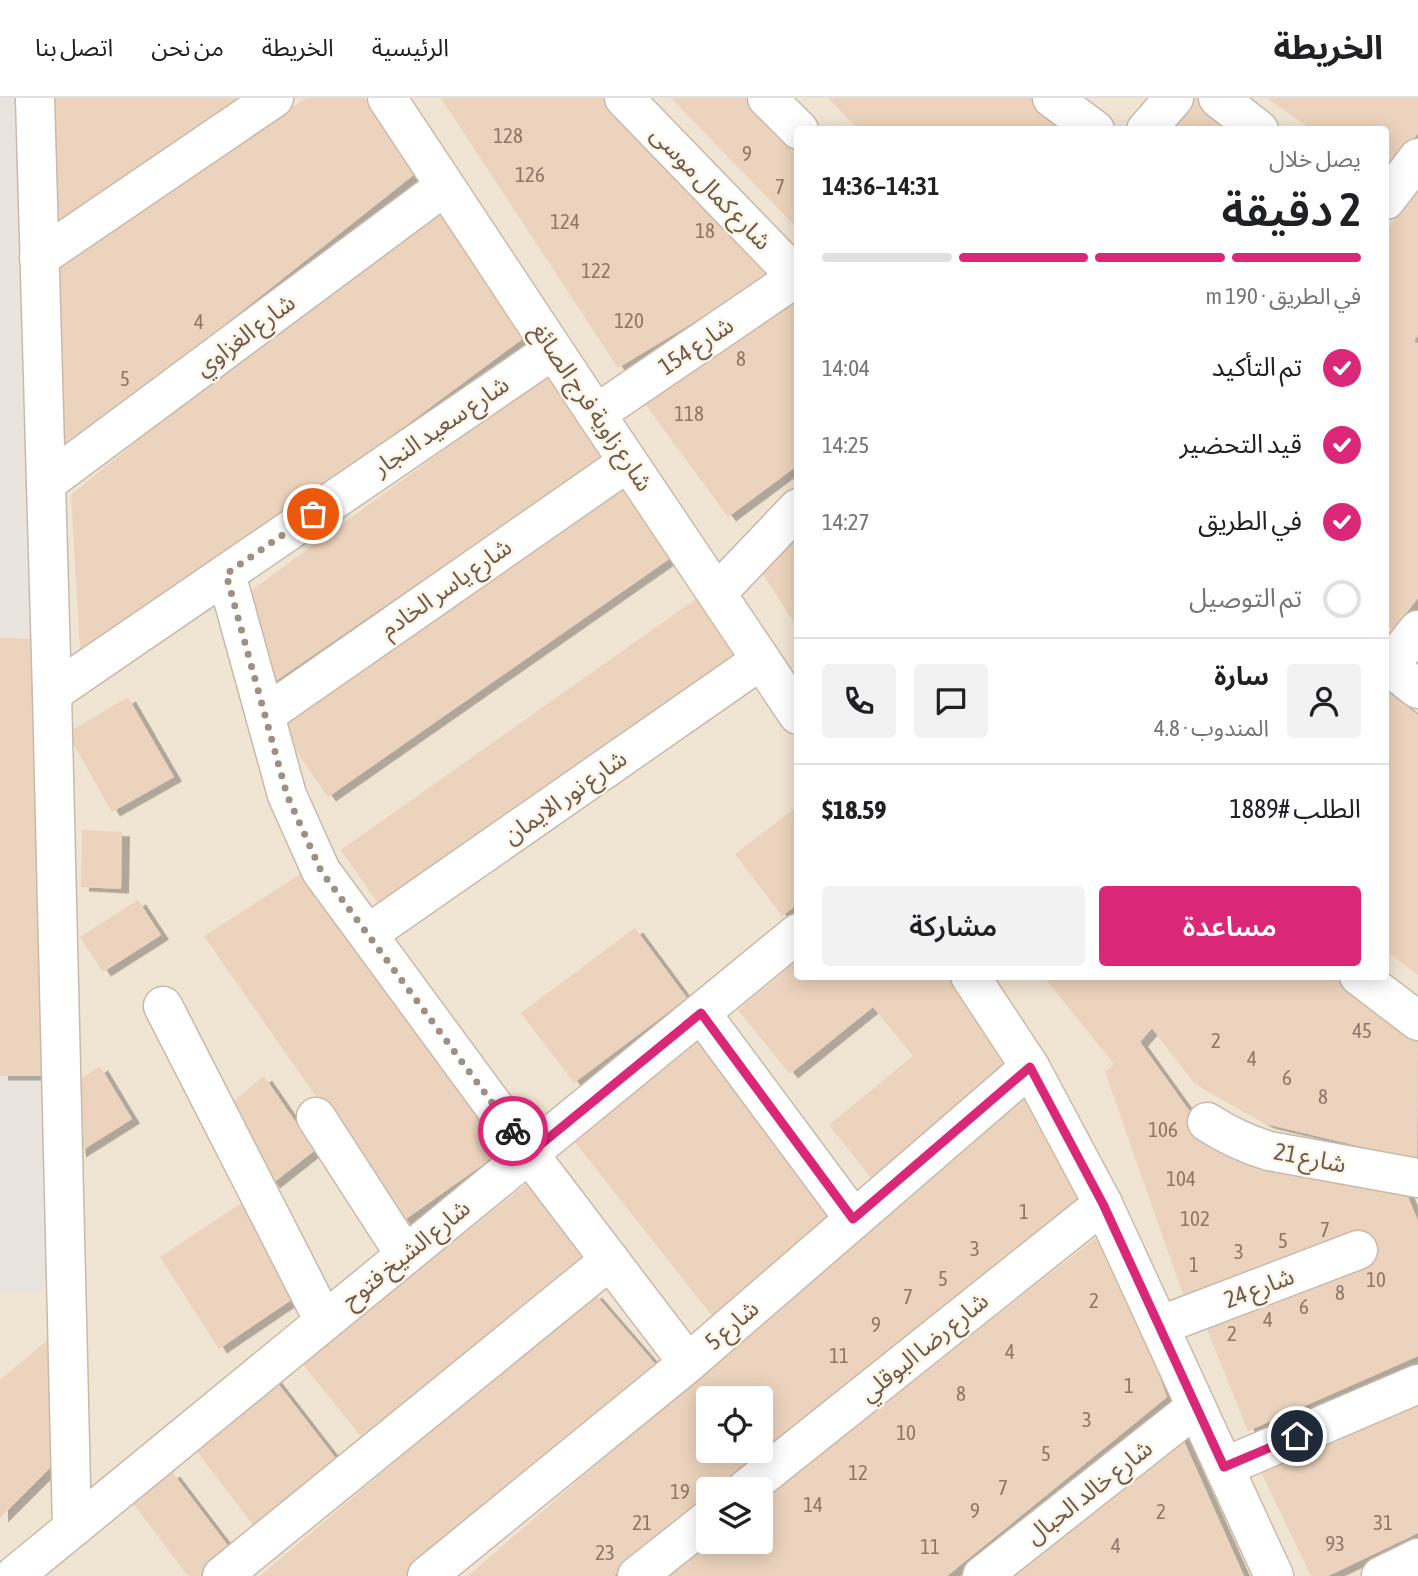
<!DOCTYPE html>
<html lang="ar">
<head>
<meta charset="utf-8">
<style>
	:root { --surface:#fff; --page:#f2f2f2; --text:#202124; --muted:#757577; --line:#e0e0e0; --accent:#db2777 }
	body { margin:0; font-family:"Asap Condensed","Noto Sans Arabic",sans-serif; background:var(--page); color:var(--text); direction:rtl; height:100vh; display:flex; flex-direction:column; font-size:26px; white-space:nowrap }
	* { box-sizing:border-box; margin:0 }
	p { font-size:23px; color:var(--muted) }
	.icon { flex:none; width:38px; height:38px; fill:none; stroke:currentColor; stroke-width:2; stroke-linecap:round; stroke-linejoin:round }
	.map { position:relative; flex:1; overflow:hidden; direction:ltr }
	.details { position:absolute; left:794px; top:28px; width:595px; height:854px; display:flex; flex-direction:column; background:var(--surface); border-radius:7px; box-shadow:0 4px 18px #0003; direction:rtl }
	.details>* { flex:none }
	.fabs { position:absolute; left:696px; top:1288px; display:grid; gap:14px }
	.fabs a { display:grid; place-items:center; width:77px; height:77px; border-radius:7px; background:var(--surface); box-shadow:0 4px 18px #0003; font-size:35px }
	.pin { position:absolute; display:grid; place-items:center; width:60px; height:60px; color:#fff; margin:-30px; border:4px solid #fff; border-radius:50%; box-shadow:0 2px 7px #0007 }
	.courier { position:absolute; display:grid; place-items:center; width:70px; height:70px; margin:-35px; border:5px solid #db2777; border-radius:50%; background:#fff; color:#222; box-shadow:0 2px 9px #0007 }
	.head em { font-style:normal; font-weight:600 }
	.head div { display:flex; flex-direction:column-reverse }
	.head { display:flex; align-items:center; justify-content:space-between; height:119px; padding:0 28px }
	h1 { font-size:46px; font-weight:600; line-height:52px }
	.bar { display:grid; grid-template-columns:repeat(4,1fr); gap:10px 7px; align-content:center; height:84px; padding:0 28px }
	.bar i { height:9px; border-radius:5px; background:var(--line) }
	.bar .active { background:var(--accent) }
	.bar p { grid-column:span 4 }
	.line { display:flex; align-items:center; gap:18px; padding:0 28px; border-top:2px solid var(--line) }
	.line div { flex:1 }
	.round { display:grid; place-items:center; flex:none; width:74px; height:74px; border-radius:7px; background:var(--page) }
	ol { padding:0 28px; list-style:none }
	li { display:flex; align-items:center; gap:21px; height:77px }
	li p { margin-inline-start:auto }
	li .icon { padding:7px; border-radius:50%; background:var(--accent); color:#fff; stroke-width:4 }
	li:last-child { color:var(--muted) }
	li i { width:38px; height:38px; border:4px solid var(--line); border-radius:50% }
	.cta { display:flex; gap:14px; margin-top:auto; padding:14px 28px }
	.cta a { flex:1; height:80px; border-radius:7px; background:var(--accent); color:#fff; font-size:28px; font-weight:600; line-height:80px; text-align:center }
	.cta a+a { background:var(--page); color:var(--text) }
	header { display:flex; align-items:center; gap:42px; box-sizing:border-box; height:98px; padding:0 35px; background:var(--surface); border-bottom:2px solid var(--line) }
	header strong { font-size:33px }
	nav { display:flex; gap:38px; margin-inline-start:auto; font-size:24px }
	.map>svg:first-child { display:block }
	.residential { fill:#f0e4d2; fill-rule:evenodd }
	.industrial { fill:#e9e4dd }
	.building { fill:#ecd3bd; fill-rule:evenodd; filter:url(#shadow) }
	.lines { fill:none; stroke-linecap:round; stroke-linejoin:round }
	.street-casing { stroke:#c8baab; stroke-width:41 }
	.secondary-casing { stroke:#ccbba9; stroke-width:41 }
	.street { stroke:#fff; stroke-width:38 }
	.secondary { stroke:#fff; stroke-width:38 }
	.done { stroke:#9f8f81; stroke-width:7; stroke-dasharray:0 12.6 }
	.route { stroke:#db2777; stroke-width:9 }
	.labels { text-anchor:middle; stroke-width:5; stroke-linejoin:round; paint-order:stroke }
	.number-label { font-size:21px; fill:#8e7868 }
	.street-label { font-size:24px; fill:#6e5a4c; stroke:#fdf6e8 }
</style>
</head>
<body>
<header>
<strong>الخريطة</strong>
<nav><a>الرئيسية</a><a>الخريطة</a><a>من نحن</a><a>اتصل بنا</a></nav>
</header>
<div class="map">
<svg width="1418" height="1478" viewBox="0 0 1418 1478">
	<defs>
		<filter id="shadow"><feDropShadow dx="8" dy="4.5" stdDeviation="0" flood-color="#0004"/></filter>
	</defs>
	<rect width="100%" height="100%" fill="#f9f2e3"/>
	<path class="residential" d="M0 0H1418V1478H0ZM798 32H1386V878H798ZM709 1300H761V1353H709ZM709 1391H761V1444H709Z"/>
	<polygon class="industrial" points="0,0 28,0 50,1194 0,1195"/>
	<g class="building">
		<polygon points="54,0 238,0 56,130"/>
		<polygon points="306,0 364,0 416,75 64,354 56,167"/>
		<polygon points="441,0 605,0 775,175 618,270"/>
		<polygon points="671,0 751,0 798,49 798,131"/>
		<polygon points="828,0 1031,0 1076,32 859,32"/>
		<polygon points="1193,0 1197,0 1239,32 1165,32"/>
		<polygon points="1267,0 1418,0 1418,35 1386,77 1386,32 1312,32"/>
		<polygon points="1418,89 1418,237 1414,243 1418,246 1418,500 1393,532 1386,527 1386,133"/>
		<polygon points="433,101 533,233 81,569 71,397"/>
		<polygon points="798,199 798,367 728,419 637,295"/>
		<polygon points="556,270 615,350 264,591 241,500"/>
		<polygon points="630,378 682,452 328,699 277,625"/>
		<polygon points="798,433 798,531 759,470"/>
		<polygon points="696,501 738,560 385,815 341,752"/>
		<polygon points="0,540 38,541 46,978 0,978"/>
		<polygon points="1386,592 1418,617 1418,877 1386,853"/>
		<polygon points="128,599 174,679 112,714 67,635"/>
		<polygon points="798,708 798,806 782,818 735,756"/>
		<polygon points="82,732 122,734 121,791 81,789"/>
		<polygon points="302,775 505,1051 403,1123 204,838"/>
		<polygon points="138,802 161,837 103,874 80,839"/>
		<polygon points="635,830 687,900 574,985 521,915"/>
		<polygon points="798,862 798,878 957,878 1015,961 873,1082 829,1027 913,958 873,909 790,976 738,912"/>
		<polygon points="1043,878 1339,878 1418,941 1417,1062 1266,1026 1194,985 1152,930 1140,944 1188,1011 1225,1048 1406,1094 1418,1123 1418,1258 1248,1333 1204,1224 1186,1205 1105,974 1114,966"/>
		<polygon points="705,937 840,1120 713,1219 574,1043"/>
		<polygon points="100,968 132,1021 78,1055 73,986"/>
		<polygon points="264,978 315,1052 272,1086 224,1011"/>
		<path d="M1033 987 1095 1103 725 1391H709V1404L614 1478H468ZM709 1300H761V1353H709Z"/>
		<polygon points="531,1082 595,1163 367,1346 302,1265"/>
		<polygon points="249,1100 297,1198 219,1251 160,1159"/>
		<polygon points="1106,1132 1167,1299 947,1478 661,1478 709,1444 761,1444 761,1400"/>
		<polygon points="594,1195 657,1268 409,1478 260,1478"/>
		<polygon points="56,1235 55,1365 0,1420 0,1282"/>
		<polygon points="273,1279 341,1367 257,1432 189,1343"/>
		<polygon points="1418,1301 1418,1435 1328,1478 1311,1478 1259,1370"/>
		<polygon points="1179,1332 1244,1478 997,1478"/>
		<polygon points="172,1374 236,1458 210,1478 188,1478 132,1404"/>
	</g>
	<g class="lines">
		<g class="street-casing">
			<g id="street">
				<polyline points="35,0 52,595 72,1430"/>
				<polyline points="624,0 798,180"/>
				<polyline points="767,0 799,32"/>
				<polyline points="1052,0 1095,32"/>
				<polyline points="1218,0 1259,32"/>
				<polyline points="1146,32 1174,0"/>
				<polyline points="1386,102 1418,60"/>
				<polyline points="39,160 274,0"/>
				<polyline points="596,316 797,179"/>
				<polyline points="46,385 445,88"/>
				<polyline points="226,476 287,697 321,773 529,1056 688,1265"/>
				<polyline points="717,495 798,410"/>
				<polyline points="1386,566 1418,591"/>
				<polyline points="1389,568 1418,532"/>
				<polyline points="52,595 553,252"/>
				<polyline points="265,617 628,364"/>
				<polyline points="368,836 761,562"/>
				<polyline points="1359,878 1418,923"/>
				<polyline points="163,908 324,1223"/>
				<polyline points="701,915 854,1121"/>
				<polyline points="316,1019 405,1157"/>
				<path d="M1207 1024C1227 1037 1246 1046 1269 1053L1418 1080"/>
				<polyline points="1159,1228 1358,1152"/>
				<polyline points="1224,1369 1418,1286"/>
				<polyline points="746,1391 1103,1106"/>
				<polyline points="14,1478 798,835"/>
				<polyline points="222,1478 610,1162"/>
				<polyline points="427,1478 688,1265 1030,969"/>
				<polyline points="637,1478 709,1421"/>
				<polyline points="982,1478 1196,1309"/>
				<polyline points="1381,1478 1418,1460"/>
			</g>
		</g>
		<g class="secondary-casing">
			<g id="secondary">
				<polyline points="387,0 596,316 798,617"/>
				<polyline points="970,878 1030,969 1103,1106 1274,1478"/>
			</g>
		</g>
		<use href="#street" class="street"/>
		<use href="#secondary" class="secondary"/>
	</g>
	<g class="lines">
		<polyline class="done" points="313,416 226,476 287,697 321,773 513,1033"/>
		<polyline class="route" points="513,1033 529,1056 701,915 853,1121 1030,969 1103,1106 1224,1369 1297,1338"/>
	</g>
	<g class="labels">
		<g class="number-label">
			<text x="508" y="45">128</text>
			<text x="747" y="63">9</text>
			<text x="530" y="84">126</text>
			<text x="780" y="96">7</text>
			<text x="565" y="131">124</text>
			<text x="705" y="140">18</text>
			<text x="596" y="180">122</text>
			<text x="629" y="230">120</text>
			<text x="199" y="231">4</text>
			<text x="741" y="268">8</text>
			<text x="125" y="288">5</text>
			<text x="689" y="323">118</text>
			<text x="1362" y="940">45</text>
			<text x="1216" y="950">2</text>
			<text x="1252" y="968">4</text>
			<text x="1287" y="987">6</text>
			<text x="1323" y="1006">8</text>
			<text x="1163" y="1039">106</text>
			<text x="1181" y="1088">104</text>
			<text x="1024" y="1121">1</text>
			<text x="1195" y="1128">102</text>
			<text x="1325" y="1139">7</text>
			<text x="1283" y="1150">5</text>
			<text x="975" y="1158">3</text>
			<text x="1239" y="1161">3</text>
			<text x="1194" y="1174">1</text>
			<text x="943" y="1188">5</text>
			<text x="1376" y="1189">10</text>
			<text x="1340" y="1202">8</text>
			<text x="908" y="1206">7</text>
			<text x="1094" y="1210">2</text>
			<text x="1304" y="1216">6</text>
			<text x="1268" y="1229">4</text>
			<text x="876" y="1234">9</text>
			<text x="1232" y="1243">2</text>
			<text x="1010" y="1261">4</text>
			<text x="839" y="1265">11</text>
			<text x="1129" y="1295">1</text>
			<text x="961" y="1303">8</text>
			<text x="1087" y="1329">3</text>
			<text x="906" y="1342">10</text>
			<text x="1046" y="1363">5</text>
			<text x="858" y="1382">12</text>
			<text x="1003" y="1397">7</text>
			<text x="680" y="1401">19</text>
			<text x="813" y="1414">14</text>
			<text x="975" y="1420">9</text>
			<text x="1161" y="1421">2</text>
			<text x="642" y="1432">21</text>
			<text x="1383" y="1432">31</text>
			<text x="1335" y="1453">93</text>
			<text x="1116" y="1455">4</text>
			<text x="930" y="1456">11</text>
			<text x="605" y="1462">23</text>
		</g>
		<g class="street-label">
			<text transform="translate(711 90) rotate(46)" y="8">شارع كمال موسى</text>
			<text transform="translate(245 237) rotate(-37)" y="8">شارع الغزاوي</text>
			<text transform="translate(696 248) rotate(-34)" y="8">شارع 154</text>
			<text transform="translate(592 309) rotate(56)" y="8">شارع زاوية فرج الصائغ</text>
			<text transform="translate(441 328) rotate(-34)" y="8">شارع سعيد النجار</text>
			<text transform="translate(446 490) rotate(-35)" y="8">شارع ياسر الخادم</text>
			<text transform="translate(565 699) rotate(-35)" y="8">شارع نور الايمان</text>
			<text transform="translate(1310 1060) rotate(11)" y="8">شارع 21</text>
			<text transform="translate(406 1156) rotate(-39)" y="8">شارع الشيخ فتوح</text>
			<text transform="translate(1259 1190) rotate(-21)" y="8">شارع 24</text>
			<text transform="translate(732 1227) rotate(-41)" y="8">شارع 5</text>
			<text transform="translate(924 1249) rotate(-39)" y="8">شارع رضا البوقلي</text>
			<text transform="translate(1089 1394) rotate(-38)" y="8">شارع خالد الحبال</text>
		</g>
	</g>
</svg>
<div class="fabs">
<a><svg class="icon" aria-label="locate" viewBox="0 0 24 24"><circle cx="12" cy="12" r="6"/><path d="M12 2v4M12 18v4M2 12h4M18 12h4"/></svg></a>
<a><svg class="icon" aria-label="layers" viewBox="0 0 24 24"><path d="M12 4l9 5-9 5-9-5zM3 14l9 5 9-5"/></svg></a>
</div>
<div class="pin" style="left:313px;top:416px;background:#ea580c"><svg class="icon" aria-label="bag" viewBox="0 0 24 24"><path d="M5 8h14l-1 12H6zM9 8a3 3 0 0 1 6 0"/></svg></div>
<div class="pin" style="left:1297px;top:1338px;background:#1f2937"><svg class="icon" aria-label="home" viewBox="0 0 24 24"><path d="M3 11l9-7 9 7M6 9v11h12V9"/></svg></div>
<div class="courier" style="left:513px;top:1033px"><svg class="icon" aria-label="bike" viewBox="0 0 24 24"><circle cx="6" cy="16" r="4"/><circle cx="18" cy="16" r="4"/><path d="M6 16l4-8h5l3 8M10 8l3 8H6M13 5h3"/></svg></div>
<section class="details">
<div class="head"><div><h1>2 دقيقة</h1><p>يصل خلال</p></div><em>14:31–14:36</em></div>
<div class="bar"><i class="active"></i><i class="active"></i><i class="active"></i><i></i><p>في الطريق · 190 m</p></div>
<ol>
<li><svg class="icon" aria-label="check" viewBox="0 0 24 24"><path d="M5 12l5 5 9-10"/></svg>تم التأكيد<p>14:04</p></li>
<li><svg class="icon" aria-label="check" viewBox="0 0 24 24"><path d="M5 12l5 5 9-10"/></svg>قيد التحضير<p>14:25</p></li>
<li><svg class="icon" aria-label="check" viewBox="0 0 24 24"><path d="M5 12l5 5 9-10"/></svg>في الطريق<p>14:27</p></li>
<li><i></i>تم التوصيل</li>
</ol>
<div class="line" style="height:126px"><a class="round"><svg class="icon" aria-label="person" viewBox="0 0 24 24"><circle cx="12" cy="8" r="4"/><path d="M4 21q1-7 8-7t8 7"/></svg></a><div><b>سارة</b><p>المندوب · 4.8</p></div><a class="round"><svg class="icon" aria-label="chat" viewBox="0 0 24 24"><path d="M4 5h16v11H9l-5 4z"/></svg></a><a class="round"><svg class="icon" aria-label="phone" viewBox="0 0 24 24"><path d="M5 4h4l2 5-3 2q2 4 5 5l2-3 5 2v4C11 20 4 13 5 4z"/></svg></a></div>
<div class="line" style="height:91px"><div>الطلب #1889</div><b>$18.59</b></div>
<div class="cta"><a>مساعدة</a><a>مشاركة</a></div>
</section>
</div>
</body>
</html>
